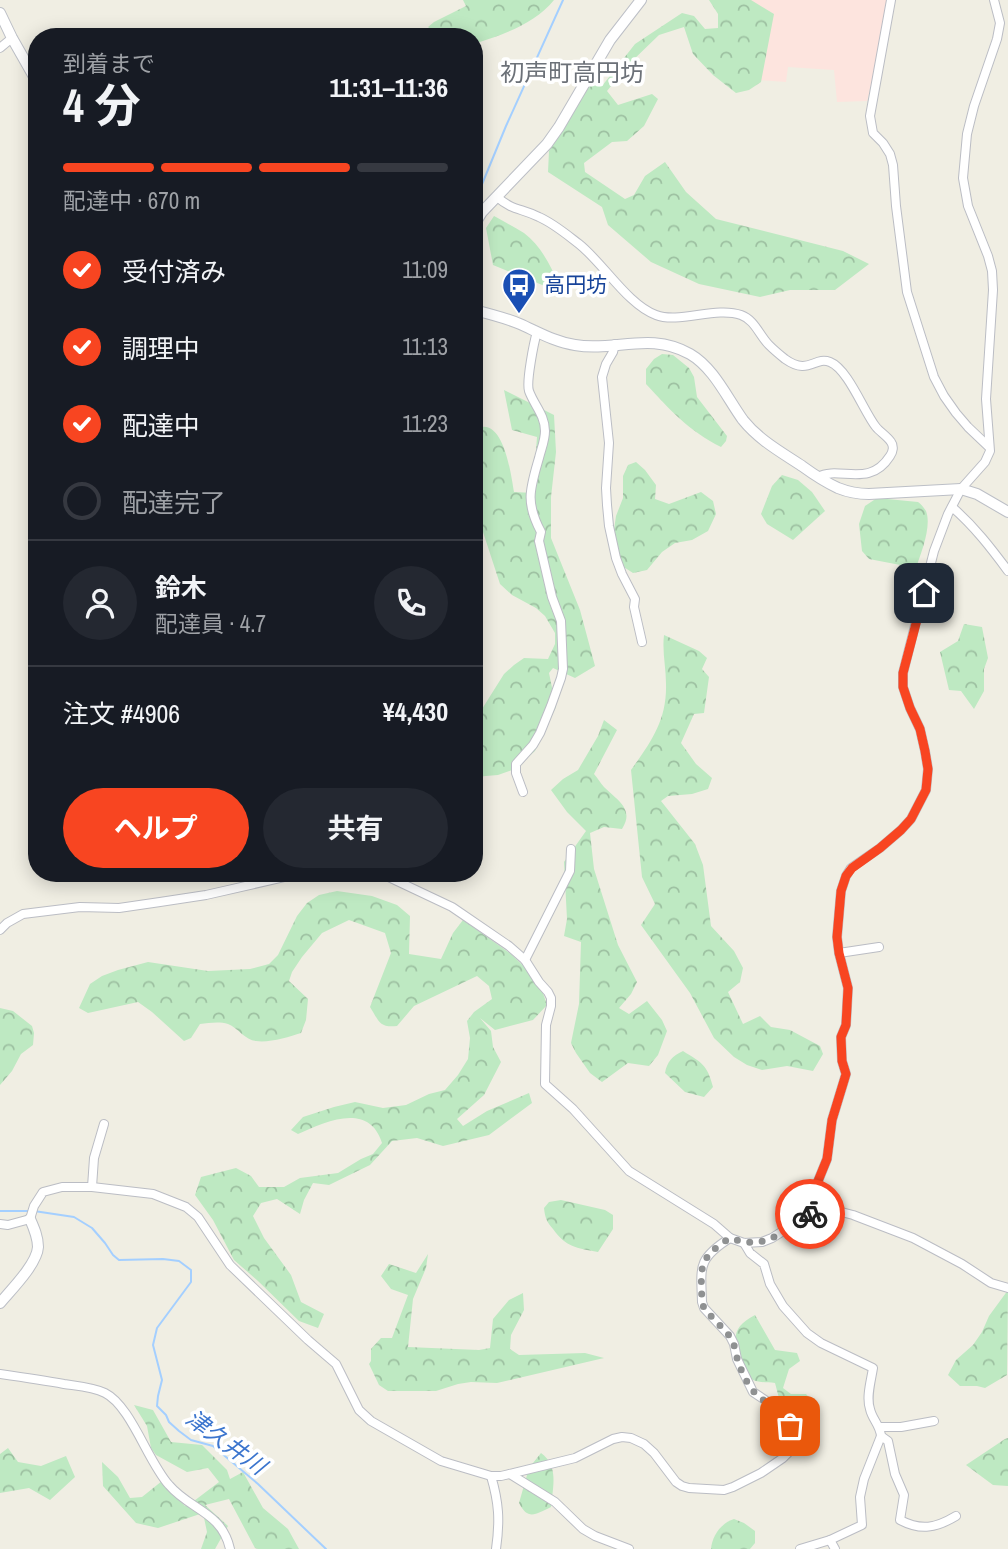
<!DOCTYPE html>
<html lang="ja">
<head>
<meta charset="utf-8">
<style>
	:root { --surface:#171b24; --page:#242831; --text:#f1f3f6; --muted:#9ea1a6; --line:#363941; --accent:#f84521 }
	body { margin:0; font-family:"Archivo Narrow","Noto Sans JP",sans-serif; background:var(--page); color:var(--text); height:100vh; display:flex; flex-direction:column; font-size:26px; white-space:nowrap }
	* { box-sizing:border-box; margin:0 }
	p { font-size:23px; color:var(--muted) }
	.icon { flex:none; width:38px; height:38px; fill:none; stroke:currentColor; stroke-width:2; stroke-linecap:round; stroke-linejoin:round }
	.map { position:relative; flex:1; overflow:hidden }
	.drawer { position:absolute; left:28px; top:28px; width:455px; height:854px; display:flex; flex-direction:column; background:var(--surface); border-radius:28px; box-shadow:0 4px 18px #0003 }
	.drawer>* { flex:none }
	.pin { position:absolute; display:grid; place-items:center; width:60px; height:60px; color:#fff; margin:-30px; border-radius:14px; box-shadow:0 4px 10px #0006 }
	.courier { position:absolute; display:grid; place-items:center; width:70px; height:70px; margin:-35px; border:5px solid #f84521; border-radius:50%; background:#fff; color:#222; box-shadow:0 2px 9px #0007 }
	.head em { font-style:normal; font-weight:700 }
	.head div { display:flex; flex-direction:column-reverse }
	.head { display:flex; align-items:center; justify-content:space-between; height:119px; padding:0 35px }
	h1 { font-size:46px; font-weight:700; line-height:52px }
	.bar { display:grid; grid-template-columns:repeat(4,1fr); gap:10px 7px; align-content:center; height:84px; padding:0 35px }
	.bar i { height:9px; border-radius:5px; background:var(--line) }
	.bar .current { background:var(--accent) }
	.bar p { grid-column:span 4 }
	.line { display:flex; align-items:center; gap:18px; padding:0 35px; border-top:2px solid var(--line) }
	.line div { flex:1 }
	.round { display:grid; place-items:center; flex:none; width:74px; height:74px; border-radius:37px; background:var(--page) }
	ol { padding:0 35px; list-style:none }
	li { display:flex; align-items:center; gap:21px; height:77px }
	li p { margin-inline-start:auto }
	li .icon { padding:7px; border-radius:50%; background:var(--accent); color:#fff; stroke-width:4 }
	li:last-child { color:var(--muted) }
	li i { width:38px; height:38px; border:4px solid var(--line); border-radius:50% }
	.primary-button { display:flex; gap:14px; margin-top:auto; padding:14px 35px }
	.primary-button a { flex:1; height:80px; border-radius:42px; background:var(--accent); color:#fff; font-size:28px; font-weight:700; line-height:80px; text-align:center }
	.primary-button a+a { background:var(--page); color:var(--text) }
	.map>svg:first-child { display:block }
	.medical { fill:#fde4de }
	.forest { fill:url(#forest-crowns) }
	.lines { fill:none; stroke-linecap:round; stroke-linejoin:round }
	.stream { stroke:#a4cfff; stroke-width:2 }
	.street-casing { stroke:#bbbdc4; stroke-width:10 }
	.secondary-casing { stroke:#bcbfc6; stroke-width:12 }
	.street { stroke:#fff; stroke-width:8 }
	.secondary { stroke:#fff; stroke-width:10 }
	.done { stroke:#8f9192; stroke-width:7; stroke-dasharray:0 12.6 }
	.route { stroke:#f84521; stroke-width:9 }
	.labels { text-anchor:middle; stroke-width:7; stroke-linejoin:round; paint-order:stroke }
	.transit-label { font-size:21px; fill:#164399; stroke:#fff; text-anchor:start }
	.water-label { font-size:23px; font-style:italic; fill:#3b75ce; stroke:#fff }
	.quarter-label { font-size:24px; fill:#6c7178; stroke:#fff }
</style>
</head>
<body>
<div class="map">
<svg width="1008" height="1549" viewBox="0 0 1008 1549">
	<defs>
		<pattern id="forest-crowns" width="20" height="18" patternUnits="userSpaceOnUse" patternTransform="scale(1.75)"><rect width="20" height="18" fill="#bee9c2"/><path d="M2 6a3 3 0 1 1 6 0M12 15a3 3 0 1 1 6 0" fill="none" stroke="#9dc0a1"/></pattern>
	</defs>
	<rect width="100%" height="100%" fill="#f0eee3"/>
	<polygon class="medical" points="738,0 889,0 882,44 867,101 837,102 834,70 788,67 786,82 758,80"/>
	<g class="forest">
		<path d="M463 0H554C535 24 502 35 474 44V37H439L428 27 434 22 466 6Z"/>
		<polygon points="709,0 751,0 774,14 761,82 749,90 736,93 713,75 693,54 684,27 659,35 629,64 607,91 618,105 652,94 658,99 644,126 627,141 612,142 584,163 585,172 625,199 634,195 645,176 665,162 686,192 716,219 843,251 869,264 835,290 790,290 760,297 699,284 651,262 608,225 602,207 548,172 549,151 591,78 602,86 635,44 682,13 694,16 705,29 718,28 718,14"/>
		<path d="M494 216C503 221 514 227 524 233 541 246 551 266 559 285L552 289 493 265 486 228Z"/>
		<path d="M662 354 673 355 689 368 694 377 697 397 727 436 726 441 721 447C689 431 670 410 646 384V369L654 359Z"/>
		<path d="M504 390 554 415 556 452 551 497V538L580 610 595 666 575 678 553 668 549 673 556 707 535 751 515 769 498 775 474 777V722L482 709 504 674 514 665 524 658 548 659 555 644V633L545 616 536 608 512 595 500 584 483 532 474 513V430C503 412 511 474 514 492L533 493 537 437 512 430Z"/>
		<polygon points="636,462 645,470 656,485 655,499 669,504 701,492 713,501 716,514 708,531 692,540 675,543 662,552 647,570 633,573 619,564 611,550 616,516 623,498 623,476 628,465"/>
		<polygon points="782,475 798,480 812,492 825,511 793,540 767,524 761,514 772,486"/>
		<path d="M877 498 918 502C921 504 924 508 926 511 932 526 921 553 916 568L869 559 862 551 859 524 865 506Z"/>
		<polygon points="964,624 982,627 988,658 984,669 984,691 974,709 961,691 949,690 940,652 958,641"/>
		<path d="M664 635 699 651 707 658 702 669 709 677 704 713 694 714 681 743 696 764 712 778 708 789 692 794 668 796 661 801 695 844 703 865 711 926 734 951 743 968 740 982 728 992 743 1024 760 1016 771 1027 790 1030 820 1046 823 1054 813 1071 787 1066 762 1070 747 1065 734 1057 714 1038 690 993 641 925 655 904 642 877 631 770C651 742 667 720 666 684 666 667 662 652 664 635Z"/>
		<path d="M604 720 617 730 594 774C598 778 600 783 604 787 617 800 635 809 622 829L604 827 590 833 594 869 618 945 637 982 631 994 619 1008 629 1014 647 1001 662 1020 667 1031 658 1055 649 1066 628 1063 602 1082 590 1073 576 1053 571 1043 579 1004 581 942 564 936 567 919 564 862 586 831 567 812 551 790 563 779 578 770 598 736Z"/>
		<path d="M337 891 372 896 397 905 410 916 409 954 441 959 453 933 463 920 511 954 539 981 547 1005 533 1020 495 1030 480 1018 491 1031 493 1047 501 1062 484 1095 457 1119 463 1126 487 1111 529 1093 532 1103 489 1135 443 1146 417 1138 392 1141 370 1165 329 1185 313 1183 304 1200 300 1214 277 1199 261 1203 253 1216 264 1238 291 1275 301 1302 324 1314 318 1328 299 1321 258 1281 234 1260 213 1220 195 1195 201 1177 236 1168 251 1176 259 1187H284L300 1178 338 1173 361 1159 373 1154 382 1143C369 1101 325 1122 298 1134L291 1130 303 1117 334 1107 355 1102 383 1108 406 1105 429 1094 445 1090 458 1075 468 1059 470 1038 467 1021 474 1012 492 999 489 986 477 976 414 1006 397 1026C379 1028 379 1021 370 1007L391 953 385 933 349 920 322 933 302 957 292 972 289 981 308 999 306 1020 301 1033C289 1037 269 1043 256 1041 245 1040 238 1028 228 1024 219 1021 209 1023 200 1024L191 1038 184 1041 152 1012 138 1002 88 1013 79 1008 90 984 102 976 118 970 148 962 208 971 250 969 269 964 278 955 297 916 307 903 319 895Z"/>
		<polygon points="0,1008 13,1011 32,1026 34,1033 33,1045 21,1054 12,1071 0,1085"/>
		<path d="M683 1051C702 1063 707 1064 713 1087L704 1097 685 1092 665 1073C667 1062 672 1056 683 1051Z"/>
		<path d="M561 1200 605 1210 613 1215V1229L598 1252C576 1248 566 1247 553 1229 547 1222 545 1218 544 1208L549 1202Z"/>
		<polygon points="428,1254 426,1268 413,1299 408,1347 479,1350 490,1348 493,1319 509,1300 523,1293 524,1310 511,1335 510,1349 519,1355 585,1353 604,1358 497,1383 471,1382 458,1384 436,1391 388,1391 379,1385 369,1364 371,1361 371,1349 381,1338 392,1338 408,1295 391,1289 381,1276 389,1264 416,1273"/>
		<polygon points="1008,1290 1007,1375 985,1388 977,1386 960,1386 948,1375 956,1360 973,1345 982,1332 989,1316"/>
		<path d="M755 1315 775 1350 797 1353 800 1361 789 1369 783 1388 791 1394H806L820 1410 813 1419 804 1418 802 1403 794 1406 780 1402 775 1383C768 1382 760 1383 753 1380 747 1376 745 1368 742 1361 732 1339 732 1327 755 1315Z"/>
		<polygon points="134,1405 153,1410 171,1442 202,1445 227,1470 230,1479 243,1472 263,1508 288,1529 299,1549 258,1549 255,1548 229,1499 205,1505 228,1526 215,1549 201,1549 207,1532 203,1513 158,1528 136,1523 103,1486 102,1462 118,1477 130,1498 142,1497 162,1481 185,1506 190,1504 219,1482 208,1468 187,1472 156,1455 151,1448 147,1426"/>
		<polygon points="1008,1438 1008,1486 993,1485 966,1465 1005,1439"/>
		<polygon points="8,1448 18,1462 41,1466 66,1456 75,1477 50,1500 29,1488 0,1493 0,1454"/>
		<path d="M541 1453C559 1466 553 1487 551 1507 536 1514 528 1521 519 1503L529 1468Z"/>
		<path d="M734 1519 744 1523 755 1531V1543L750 1549H711C712 1536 721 1523 734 1519Z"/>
	</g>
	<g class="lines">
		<g class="stream">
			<polyline points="478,194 506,126 563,0"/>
			<polyline points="474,203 475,201"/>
			<polyline points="0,1211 29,1211"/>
			<polyline points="34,1211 74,1217 92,1228 105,1243 113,1255 119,1260 163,1259 179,1261 191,1270 191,1282 157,1328 153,1345 162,1380 158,1396 157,1406 166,1415 169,1422 179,1431 191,1440 213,1446 258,1484 326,1549"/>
		</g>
		<g class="street-casing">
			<g id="street">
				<polyline points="891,0 870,116 873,133 883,143 890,154 893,165 896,206 907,292 934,377 944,396 956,413 968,427 988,446"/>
				<polyline points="0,48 12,38"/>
				<path d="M497 197C513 211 521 208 539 217 553 223 566 234 579 244 603 263 628 305 656 315 679 324 716 306 741 315 755 320 759 335 769 345 774 350 780 355 785 359 809 376 814 356 830 362 848 369 864 412 876 427 880 432 887 436 891 442 894 446 893 452 890 456 869 489 839 465 818 477"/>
				<polyline points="615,344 613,352 606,364 602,377 609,443 606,488 607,505 609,526 616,558 622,574 635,599 634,607 642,642"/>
				<path d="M952 507C974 526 991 548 1008 571"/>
				<path d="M523 792 516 773V764L533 745 540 733 551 706 561 678 563 669 561 621 552 597 539 541 541 532C525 502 530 489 539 458 541 449 545 441 545 431 545 415 534 405 529 391 526 382 534 342 537 332"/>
				<polyline points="380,873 452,907 509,946 525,960 539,982 548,992 551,998 551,1006 546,1025 545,1084 573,1109 629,1171 714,1224 730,1238 744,1243 762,1242 772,1238 813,1212 830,1209 853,1215 913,1238 962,1264 991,1283 1008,1288"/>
				<polyline points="0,930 7,923 23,914 80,907 119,908 160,902 206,895 302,873"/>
				<polyline points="839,953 879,947"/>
				<polyline points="525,960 570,871 571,849"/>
				<polyline points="92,1187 94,1158 104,1124"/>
				<polyline points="813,1212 816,1186 827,1159 832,1120 846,1074 842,1061 841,1037 846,1025 848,988 839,953 837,937 841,891 846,876 851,868 880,848 901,830 911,819 926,790 928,769 925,751 920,729 910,708 903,687 903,673 934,551 948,514 961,489 985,462 990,451 986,399 993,290 992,271 988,256 968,206 963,178 967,134 974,106 997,39 1000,23 994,0"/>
				<path d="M0 1224 8 1225 30 1219 34 1206 43 1192 62 1187H92L153 1194 186 1207 198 1217 230 1265 308 1340 336 1364 359 1410 371 1421 441 1461 491 1476H501L575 1458 613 1439 622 1437 631 1438 644 1444 654 1453 676 1482 682 1486 689 1488 724 1490 733 1487 761 1473 783 1458 793 1448 794 1442 787 1420 777 1408 753 1392 737 1359 734 1344 730 1336 704 1308 702 1302C701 1267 697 1259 730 1238"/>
				<path d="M744 1243 750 1253 764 1264 770 1284 783 1306 807 1333 821 1343 873 1368C871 1381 866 1397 870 1409 872 1419 880 1425 881 1436L888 1441 895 1474 904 1495 900 1520C921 1531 936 1528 956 1516"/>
				<path d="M0 1374C21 1377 42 1380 64 1384 77 1386 93 1387 105 1393 131 1406 148 1462 169 1485 190 1510 222 1512 230 1549"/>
				<polyline points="880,1427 901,1427 934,1421"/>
				<polyline points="510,1474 555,1502 583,1529 595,1536 629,1549"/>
				<path d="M491 1476C499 1503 500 1521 496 1549"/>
				<polyline points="830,1540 862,1525 860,1497 864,1479 881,1436"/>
				<polyline points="800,1549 830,1540 835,1549"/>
			</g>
		</g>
		<g class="secondary-casing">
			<g id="secondary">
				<polyline points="0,13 12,38 37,82"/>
				<polyline points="474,225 482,212 547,144 559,127 610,40 641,0"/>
				<path d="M474 310C490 314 506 318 520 324 538 332 555 342 575 345 615 352 650 331 690 354 714 368 727 398 743 420 759 440 781 452 802 466 813 474 825 482 838 488 848 492 858 494 869 494L961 489 977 494 1008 512"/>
				<path d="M0 1303C11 1290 37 1264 38 1247 38 1237 34 1228 30 1219"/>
			</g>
		</g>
		<use href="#street" class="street"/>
		<use href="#secondary" class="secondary"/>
	</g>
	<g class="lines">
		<path class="done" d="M790 1426C781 1406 762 1404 751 1388 745 1380 740 1368 737 1358 735 1353 735 1347 733 1342 729 1332 711 1318 704 1308L702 1303C701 1267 697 1259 730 1238 766 1251 781 1232 810 1214"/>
		<polyline class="route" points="810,1214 813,1212 816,1186 827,1159 832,1120 846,1074 842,1061 841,1037 846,1025 848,988 839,953 837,937 841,891 846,876 852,868 880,848 901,830 911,819 926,790 928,769 925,751 920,729 910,708 903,687 903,673 924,593"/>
	</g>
	<defs>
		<g id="bus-pin" transform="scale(1.75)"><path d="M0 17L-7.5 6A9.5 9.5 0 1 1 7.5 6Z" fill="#1a4fb4" stroke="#fff"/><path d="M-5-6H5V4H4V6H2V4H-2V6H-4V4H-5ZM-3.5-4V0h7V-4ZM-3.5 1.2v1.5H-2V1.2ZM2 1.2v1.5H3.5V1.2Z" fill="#fff"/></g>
	</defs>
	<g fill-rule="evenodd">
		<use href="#bus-pin" x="519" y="285"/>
	</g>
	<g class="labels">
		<g class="transit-label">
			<text x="544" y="292">高円坊</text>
		</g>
		<g class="water-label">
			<text transform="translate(226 1442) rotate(36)" y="8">津久井川</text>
		</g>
		<g class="quarter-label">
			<text x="572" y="81">初声町高円坊</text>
		</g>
	</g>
</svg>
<div class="pin" style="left:790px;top:1426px;background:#ea580c"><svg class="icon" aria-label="bag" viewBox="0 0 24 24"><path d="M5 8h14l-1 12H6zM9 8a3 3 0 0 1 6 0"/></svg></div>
<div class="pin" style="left:924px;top:593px;background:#1f2937"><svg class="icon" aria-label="home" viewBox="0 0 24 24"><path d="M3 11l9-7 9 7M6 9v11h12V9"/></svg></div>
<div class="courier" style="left:810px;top:1214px"><svg class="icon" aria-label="bike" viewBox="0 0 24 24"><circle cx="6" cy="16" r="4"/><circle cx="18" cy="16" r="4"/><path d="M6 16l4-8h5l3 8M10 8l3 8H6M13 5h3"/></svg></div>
<section class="drawer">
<div class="head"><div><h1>4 分</h1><p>到着まで</p></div><em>11:31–11:36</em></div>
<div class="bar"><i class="current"></i><i class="current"></i><i class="current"></i><i></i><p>配達中 · 670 m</p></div>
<ol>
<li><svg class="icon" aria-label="check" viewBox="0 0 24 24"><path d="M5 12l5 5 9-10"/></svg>受付済み<p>11:09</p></li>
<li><svg class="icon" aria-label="check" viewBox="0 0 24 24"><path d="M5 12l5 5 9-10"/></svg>調理中<p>11:13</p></li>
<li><svg class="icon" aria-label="check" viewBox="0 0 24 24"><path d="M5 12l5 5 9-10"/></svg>配達中<p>11:23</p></li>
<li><i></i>配達完了</li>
</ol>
<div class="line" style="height:126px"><a class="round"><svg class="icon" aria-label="person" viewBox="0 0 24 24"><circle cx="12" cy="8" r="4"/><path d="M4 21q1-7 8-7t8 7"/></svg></a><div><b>鈴木</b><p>配達員 · 4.7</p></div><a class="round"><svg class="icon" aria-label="phone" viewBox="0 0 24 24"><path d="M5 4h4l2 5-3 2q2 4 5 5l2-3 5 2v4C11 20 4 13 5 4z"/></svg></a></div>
<div class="line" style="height:91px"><div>注文 #4906</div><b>¥4,430</b></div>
<div class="primary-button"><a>ヘルプ</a><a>共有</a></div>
</section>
</div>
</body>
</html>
